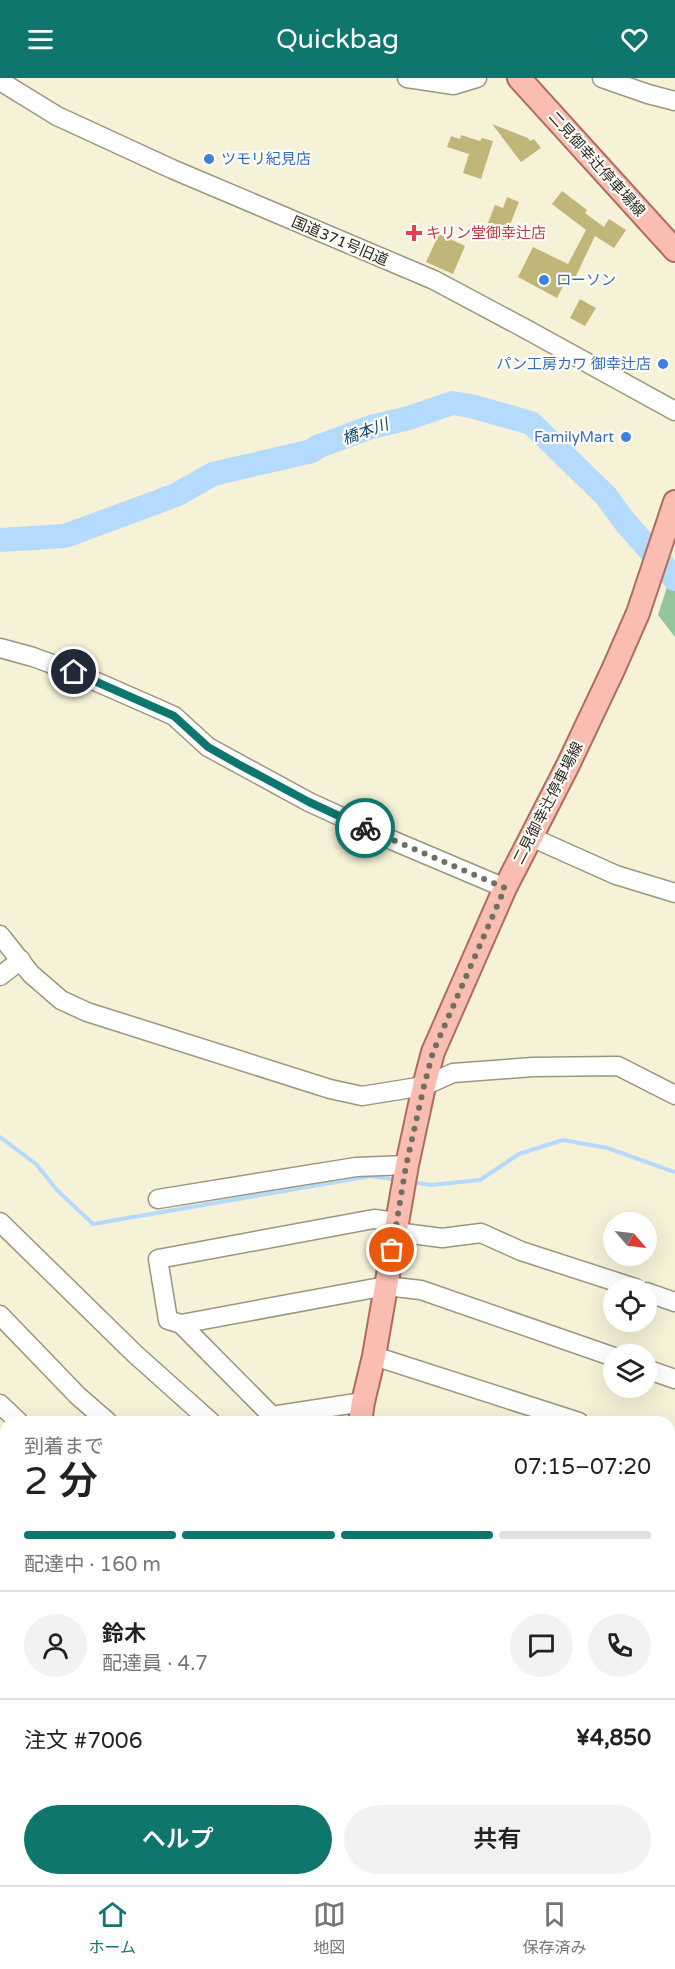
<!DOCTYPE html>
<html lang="ja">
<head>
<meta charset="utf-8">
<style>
	:root { --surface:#fff; --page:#f2f2f2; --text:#222; --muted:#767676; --line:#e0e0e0; --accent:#0f766e }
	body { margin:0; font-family:"Varela Round","Noto Sans JP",sans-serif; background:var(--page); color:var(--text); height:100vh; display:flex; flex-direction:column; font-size:22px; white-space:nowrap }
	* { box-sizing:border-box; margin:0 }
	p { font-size:20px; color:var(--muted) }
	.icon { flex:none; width:33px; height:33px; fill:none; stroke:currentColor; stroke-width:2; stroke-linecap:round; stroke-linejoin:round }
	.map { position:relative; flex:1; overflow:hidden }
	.side { position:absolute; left:0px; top:1338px; width:675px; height:470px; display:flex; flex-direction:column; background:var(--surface); border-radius:18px 18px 0 0; box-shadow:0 6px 24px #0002 }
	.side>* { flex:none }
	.needle { width:39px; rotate:118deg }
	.fabs { position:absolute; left:603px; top:1134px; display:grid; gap:12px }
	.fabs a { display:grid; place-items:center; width:54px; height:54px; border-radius:50%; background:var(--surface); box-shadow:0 6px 24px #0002; font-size:30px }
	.pin { position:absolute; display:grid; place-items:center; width:51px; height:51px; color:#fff; margin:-26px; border:3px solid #fff; border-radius:50%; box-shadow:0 2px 6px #0007 }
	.courier { position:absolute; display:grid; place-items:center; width:60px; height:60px; margin:-30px; border:4px solid #0f766e; border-radius:50%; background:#fff; color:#222; box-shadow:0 2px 8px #0007 }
	.headline em { font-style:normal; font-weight:600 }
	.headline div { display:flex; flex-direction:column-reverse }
	.headline { display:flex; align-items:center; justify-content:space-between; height:102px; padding:0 24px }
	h1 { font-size:39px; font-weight:600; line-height:45px }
	.bar { display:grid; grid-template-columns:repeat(4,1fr); gap:9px 6px; align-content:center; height:72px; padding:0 24px }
	.bar i { height:8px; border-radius:4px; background:var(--line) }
	.bar .on { background:var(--accent) }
	.bar p { grid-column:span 4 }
	.line { display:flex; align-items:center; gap:15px; padding:0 24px; border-top:2px solid var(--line) }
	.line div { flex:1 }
	.round { display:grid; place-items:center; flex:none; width:63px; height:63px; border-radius:32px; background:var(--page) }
	.action { display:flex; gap:12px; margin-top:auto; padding:12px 24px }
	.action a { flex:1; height:69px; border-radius:36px; background:var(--accent); color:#fff; font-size:24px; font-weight:600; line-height:69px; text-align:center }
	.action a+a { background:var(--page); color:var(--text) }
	header { display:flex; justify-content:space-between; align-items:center; height:78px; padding:0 24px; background:var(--accent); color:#fff; font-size:27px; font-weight:600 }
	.tabs { display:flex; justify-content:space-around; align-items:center; height:84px; border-top:2px solid var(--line); background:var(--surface); font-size:16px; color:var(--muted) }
	.tabs a { display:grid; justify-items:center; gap:3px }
	.tabs .on { color:var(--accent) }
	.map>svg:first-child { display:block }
	.forest { fill:#95c69b }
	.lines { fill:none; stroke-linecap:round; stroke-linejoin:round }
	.stream { stroke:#b4dafe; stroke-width:4 }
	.river { stroke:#b4dafe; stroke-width:24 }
	.building { fill:#c0b67a }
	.minor-casing { stroke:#9a967f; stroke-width:21 }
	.major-casing { stroke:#af6d5c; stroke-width:26 }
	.path { stroke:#8e8c7a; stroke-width:2; stroke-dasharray:3 3; stroke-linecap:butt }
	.minor { stroke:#fff; stroke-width:18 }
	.major { stroke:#fabdb1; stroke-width:22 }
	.done { stroke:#716f60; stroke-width:6; stroke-dasharray:0 10.8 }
	.route { stroke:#0f766e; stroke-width:8 }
	.shop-dot { fill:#3f7fe0; stroke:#fffef9; stroke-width:2 }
	.health-dot { fill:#e0444e; stroke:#fffef9; stroke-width:2 }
	.labels { text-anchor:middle; stroke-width:4.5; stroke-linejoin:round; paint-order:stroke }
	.shop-label { font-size:15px; fill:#366cbe; stroke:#fffef9; text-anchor:start }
	.street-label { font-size:15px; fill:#2a291f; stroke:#fffef9 }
	.health-label { font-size:15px; fill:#be3a42; stroke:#fffef9; text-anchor:start }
	.water-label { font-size:16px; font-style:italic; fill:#154871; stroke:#fffef9 }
</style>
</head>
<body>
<header><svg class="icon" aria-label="menu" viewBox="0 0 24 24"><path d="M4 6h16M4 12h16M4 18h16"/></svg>Quickbag<svg class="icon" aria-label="heart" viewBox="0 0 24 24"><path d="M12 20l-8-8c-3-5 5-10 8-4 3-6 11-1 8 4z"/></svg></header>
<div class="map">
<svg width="675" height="1807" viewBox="0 0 675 1807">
	<rect width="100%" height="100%" fill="#f6f2d8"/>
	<polygon class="forest" points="675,484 675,559 658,537"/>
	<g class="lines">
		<g class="stream">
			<polyline points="0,1059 36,1086 57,1112 93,1146 371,1098 398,1102"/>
			<polyline points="412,1104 431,1107 480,1102 519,1076 563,1062 607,1070 675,1094"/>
		</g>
		<polyline class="river" points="0,462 65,458 176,417 213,396 312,373 317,369 371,349 409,340 452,325 471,328 531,345 606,418 625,444 675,501"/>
	</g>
	<g class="building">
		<polygon points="492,46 528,60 530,63 534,61 541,70 521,84"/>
		<polygon points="461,57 480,63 482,60 493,63 481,101 463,95 469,76 447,69 451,58 460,61"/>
		<polygon points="562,113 587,132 585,135 604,149 609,141 626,152 614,170 595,158 574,202 568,199 557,220 518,199 533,169 568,186 586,152 552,126"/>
		<polygon points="507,119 519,124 504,162 484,155 495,127 503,130"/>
		<polygon points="439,156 465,168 453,196 426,184"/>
		<polygon points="580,221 596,230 585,248 570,240"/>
	</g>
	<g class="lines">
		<g class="minor-casing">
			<g id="minor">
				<polyline points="407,0 454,7 477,0"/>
				<polyline points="602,0 648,16 675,23"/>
				<polyline points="0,3 57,38 172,91 434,202 524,250 675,333"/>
				<polyline points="0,570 33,579 74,594 154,629 174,638 208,669 309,724 394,763 505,810"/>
				<polyline points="531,759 616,797 675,815"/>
				<polyline points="0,857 31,896 61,922 87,934 330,1011 362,1018 424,1008 453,995 533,989 618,988 675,1017"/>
				<polyline points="0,898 21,882"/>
				<polyline points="158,1121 356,1089 407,1087"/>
				<polyline points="0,1144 135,1276 211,1344"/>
				<polyline points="396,1154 442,1160 481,1155 521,1173 635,1210"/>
				<polyline points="646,1214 675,1224"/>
				<polyline points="0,1237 78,1318 108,1344"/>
				<polyline points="181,1246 168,1242 158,1181 374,1141 397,1144"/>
				<polyline points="374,1278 579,1344"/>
				<polyline points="646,1291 675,1301"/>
				<polyline points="363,1324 272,1338 181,1246 386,1208 421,1212 614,1279"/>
				<polyline points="0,1326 19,1344"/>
				<polyline points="669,1400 675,1381"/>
				<polyline points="669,1449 675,1450"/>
				<polyline points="669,1522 675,1524"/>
				<polyline points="669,1628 675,1619"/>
				<polyline points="0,1649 6,1660"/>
				<polyline points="669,1737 675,1728"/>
				<polyline points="63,1802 65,1807"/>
			</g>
		</g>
		<g class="major-casing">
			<g id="major">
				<polyline points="519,0 675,172"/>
				<polyline points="360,1344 363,1324 374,1278 407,1087 424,1008 433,974 505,810 568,687 613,592 638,535 675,424"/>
				<polyline points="521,1802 523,1807"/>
			</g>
		</g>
		<polyline class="path" points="316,1807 319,1802"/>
		<use href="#minor" class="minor"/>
		<use href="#major" class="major"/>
	</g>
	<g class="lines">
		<polyline class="done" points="365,750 505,810 433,974 424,1008 406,1088 392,1172"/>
		<polyline class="route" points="74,594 174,638 208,669 238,686 309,724 365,750"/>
	</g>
	<g class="shop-dot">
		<circle cx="209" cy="81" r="6"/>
		<circle cx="544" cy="202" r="6"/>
		<circle cx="663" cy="286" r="6"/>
		<circle cx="626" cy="359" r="6"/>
	</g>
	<path class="health-dot" d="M411 146h6v6h6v6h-6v6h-6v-6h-6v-6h6z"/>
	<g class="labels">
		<g class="shop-label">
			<text x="221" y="86">ツモリ紀見店</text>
			<text x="556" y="207">ローソン</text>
			<text x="651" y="291" text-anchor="end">パン工房カワ 御幸辻店</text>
			<text x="614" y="364" text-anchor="end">FamilyMart</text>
		</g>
		<g class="street-label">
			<text transform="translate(597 86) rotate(48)" y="5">二見御幸辻停車場線</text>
			<text transform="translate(340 163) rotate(23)" y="5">国道371号旧道</text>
			<text transform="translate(548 725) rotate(-63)" y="5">二見御幸辻停車場線</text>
		</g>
		<g class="health-label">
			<text x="426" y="160">キリン堂御幸辻店</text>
		</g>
		<g class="water-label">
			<text transform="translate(365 353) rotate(-20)" y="6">橋本川</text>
		</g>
	</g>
</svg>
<div class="fabs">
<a><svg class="needle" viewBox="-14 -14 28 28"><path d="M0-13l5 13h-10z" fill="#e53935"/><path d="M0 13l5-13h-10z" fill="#767676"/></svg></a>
<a><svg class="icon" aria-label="locate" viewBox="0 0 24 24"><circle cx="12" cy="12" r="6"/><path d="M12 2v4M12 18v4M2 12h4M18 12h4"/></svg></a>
<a><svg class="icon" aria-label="layers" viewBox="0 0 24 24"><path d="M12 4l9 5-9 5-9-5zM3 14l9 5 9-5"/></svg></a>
</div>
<div class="pin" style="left:392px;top:1172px;background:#ea580c"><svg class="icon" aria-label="bag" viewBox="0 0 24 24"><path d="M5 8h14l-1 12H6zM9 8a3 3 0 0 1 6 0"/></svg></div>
<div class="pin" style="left:74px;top:594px;background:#1f2937"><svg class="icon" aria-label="home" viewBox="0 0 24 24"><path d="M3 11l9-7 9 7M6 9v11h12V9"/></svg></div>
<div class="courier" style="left:365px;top:750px"><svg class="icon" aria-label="bike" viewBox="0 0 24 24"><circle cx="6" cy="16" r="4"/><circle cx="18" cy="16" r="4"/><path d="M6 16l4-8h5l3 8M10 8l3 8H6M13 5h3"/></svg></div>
<section class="side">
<div class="headline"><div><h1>2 分</h1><p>到着まで</p></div><em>07:15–07:20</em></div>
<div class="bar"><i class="on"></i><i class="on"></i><i class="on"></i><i></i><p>配達中 · 160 m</p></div>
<div class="line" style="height:108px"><a class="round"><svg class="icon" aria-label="person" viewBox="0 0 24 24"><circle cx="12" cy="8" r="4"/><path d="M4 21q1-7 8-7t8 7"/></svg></a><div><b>鈴木</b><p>配達員 · 4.7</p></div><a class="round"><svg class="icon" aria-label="chat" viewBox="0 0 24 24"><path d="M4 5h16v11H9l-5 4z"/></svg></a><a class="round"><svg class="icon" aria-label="phone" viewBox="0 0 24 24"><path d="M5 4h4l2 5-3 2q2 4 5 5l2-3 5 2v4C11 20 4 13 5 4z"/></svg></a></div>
<div class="line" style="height:78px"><div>注文 #7006</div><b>¥4,850</b></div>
<div class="action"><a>ヘルプ</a><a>共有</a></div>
</section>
</div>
<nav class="tabs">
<a class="on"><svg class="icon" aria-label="home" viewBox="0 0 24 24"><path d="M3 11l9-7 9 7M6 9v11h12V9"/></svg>ホーム</a>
<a><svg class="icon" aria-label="map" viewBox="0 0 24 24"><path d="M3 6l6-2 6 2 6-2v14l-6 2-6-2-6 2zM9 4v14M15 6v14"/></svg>地図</a>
<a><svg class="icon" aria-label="saved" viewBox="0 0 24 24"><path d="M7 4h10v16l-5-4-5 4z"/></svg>保存済み</a>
</nav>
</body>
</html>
